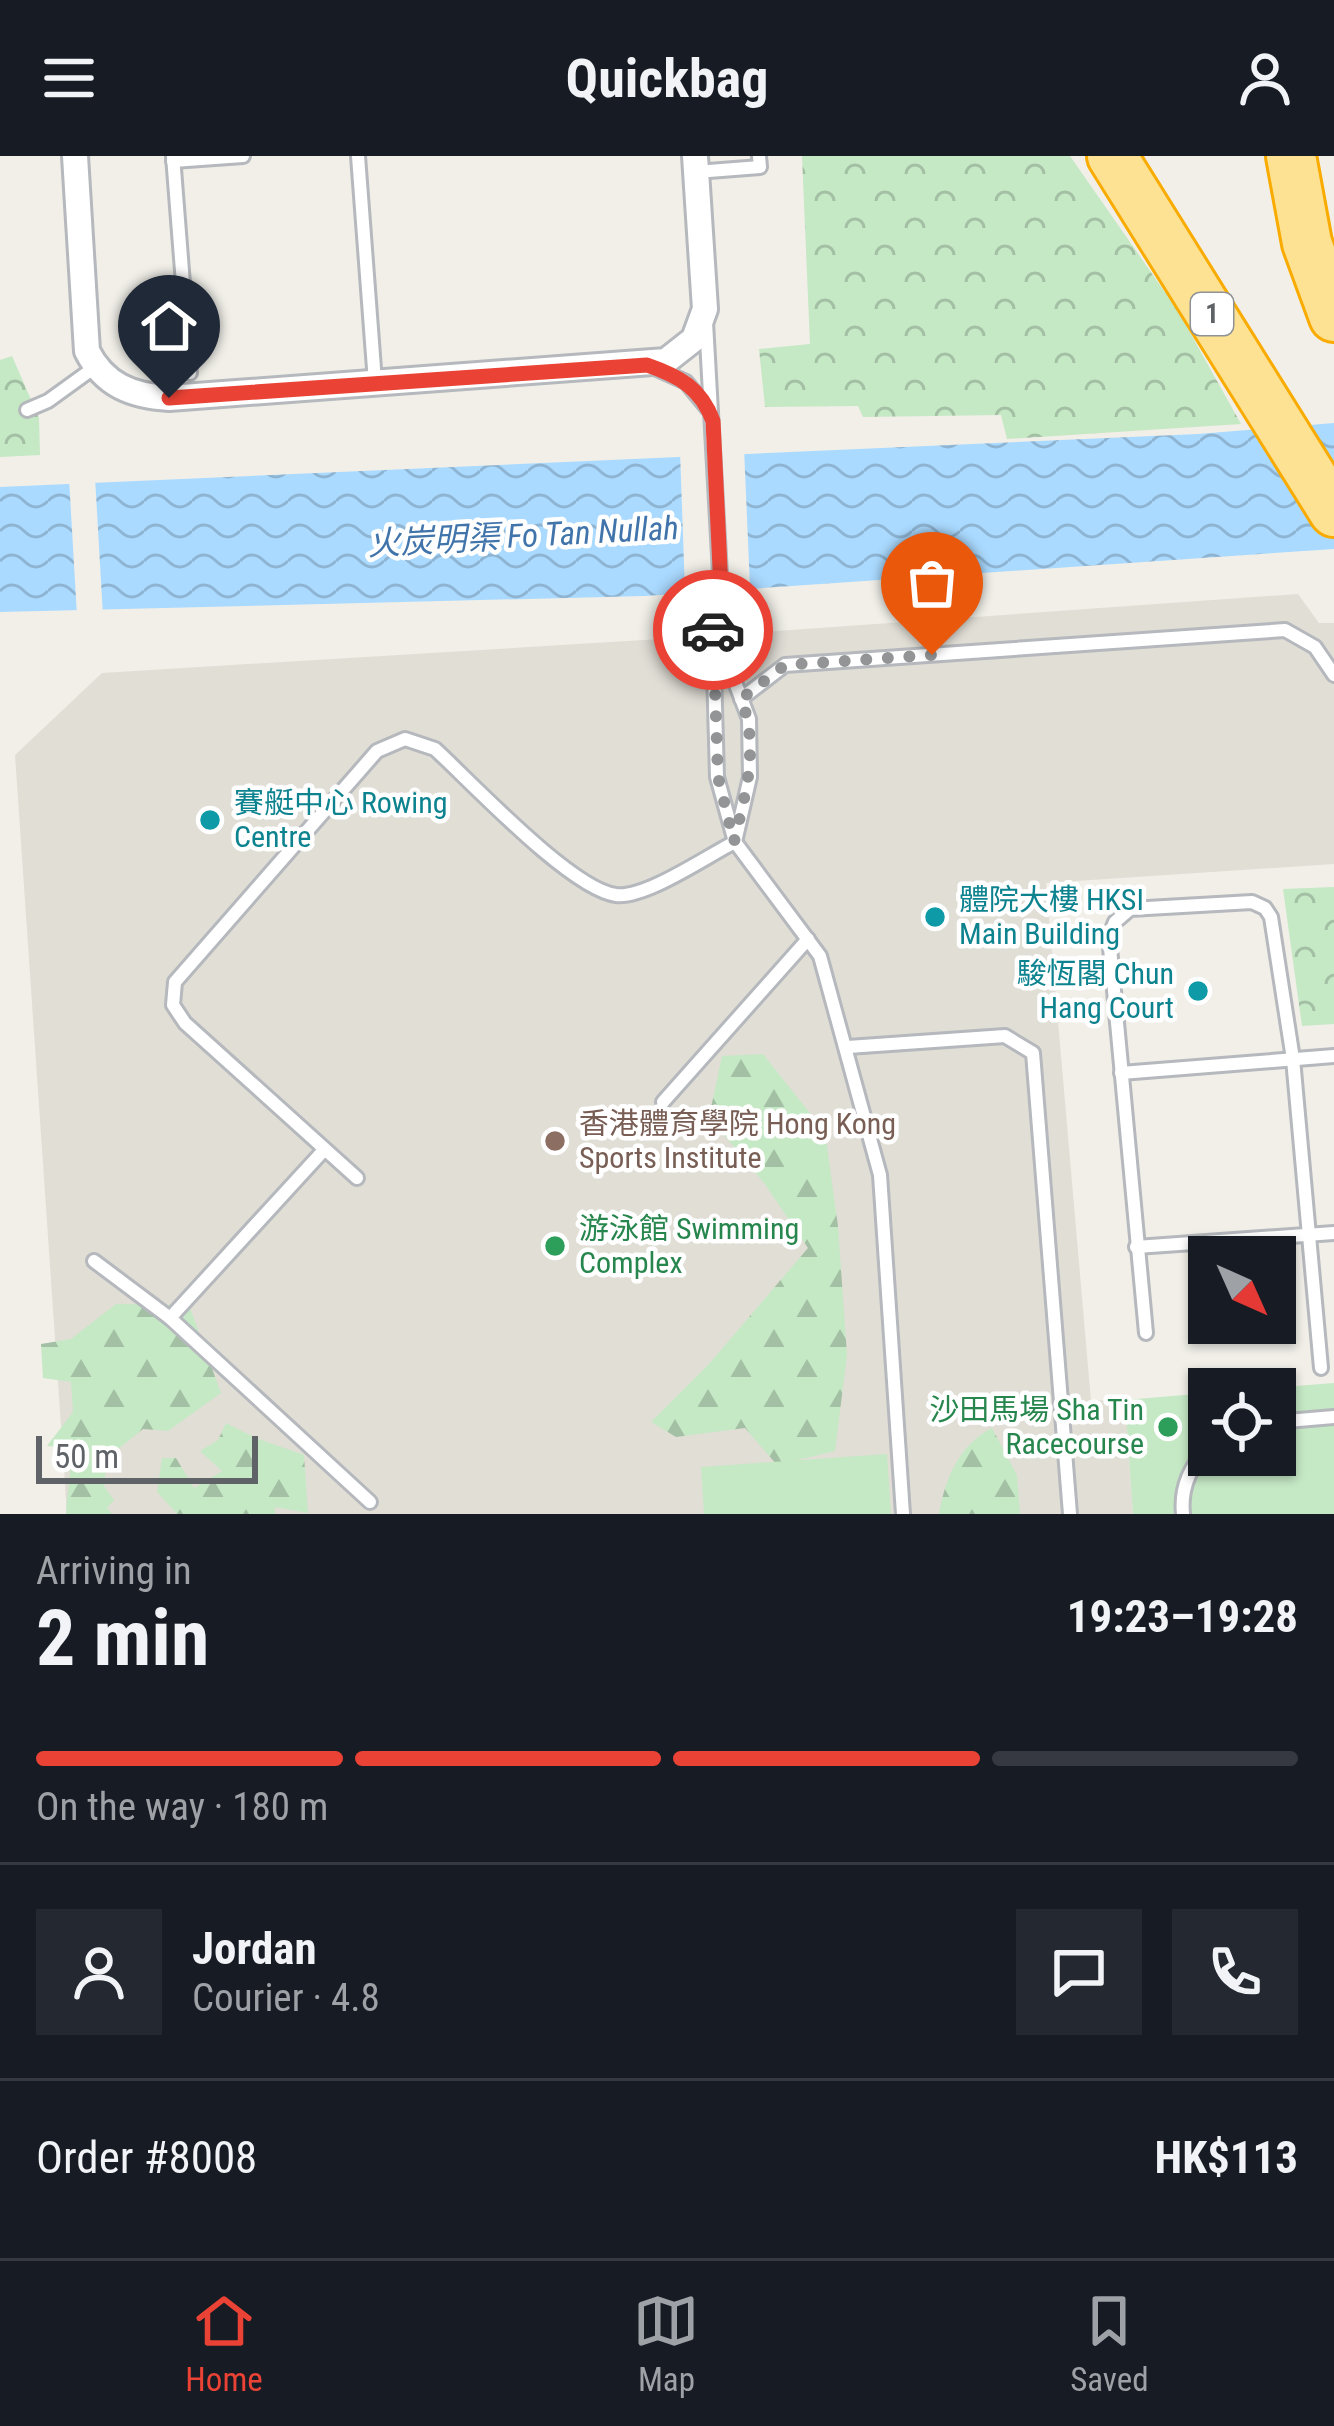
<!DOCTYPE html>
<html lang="en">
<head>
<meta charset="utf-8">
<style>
	:root { --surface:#171b24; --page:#242831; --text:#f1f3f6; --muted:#9ea1a6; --line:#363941; --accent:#ea4335 }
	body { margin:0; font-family:"Roboto Condensed","Noto Sans TC",sans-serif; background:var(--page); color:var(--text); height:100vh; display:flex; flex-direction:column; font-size:45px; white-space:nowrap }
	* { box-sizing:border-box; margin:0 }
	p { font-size:39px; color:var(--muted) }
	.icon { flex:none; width:66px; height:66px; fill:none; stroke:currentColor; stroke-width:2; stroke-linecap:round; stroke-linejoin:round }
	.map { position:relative; height:1358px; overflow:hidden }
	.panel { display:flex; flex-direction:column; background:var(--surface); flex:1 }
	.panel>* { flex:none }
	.needle { width:78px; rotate:135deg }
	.buttons { position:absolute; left:1188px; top:1080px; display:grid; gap:24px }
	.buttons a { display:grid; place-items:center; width:108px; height:108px; border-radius:0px; background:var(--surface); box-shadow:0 3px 9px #0004; font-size:60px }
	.scale { position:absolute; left:36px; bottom:30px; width:222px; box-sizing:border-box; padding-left:12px; border:6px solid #5f6368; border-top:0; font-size:33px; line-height:42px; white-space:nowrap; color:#5f6368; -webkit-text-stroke:9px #fff; paint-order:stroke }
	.pin { position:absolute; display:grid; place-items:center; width:102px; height:102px; color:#fff; margin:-123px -51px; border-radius:50% 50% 50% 0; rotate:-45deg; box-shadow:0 0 12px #0007 }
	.pin .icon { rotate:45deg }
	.courier { position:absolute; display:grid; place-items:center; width:120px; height:120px; margin:-60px; border:9px solid #ea4335; border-radius:50%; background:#fff; color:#222; box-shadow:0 3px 15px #0007 }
	.head em { font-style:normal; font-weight:700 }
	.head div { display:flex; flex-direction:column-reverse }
	.head { display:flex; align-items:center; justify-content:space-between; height:204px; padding:0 36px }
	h1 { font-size:78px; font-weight:700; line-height:90px }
	.bar { display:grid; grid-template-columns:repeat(4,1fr); gap:18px 12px; align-content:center; height:144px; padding:0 36px }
	.bar i { height:15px; border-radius:9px; background:var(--line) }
	.bar .current { background:var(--accent) }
	.bar p { grid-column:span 4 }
	.line { display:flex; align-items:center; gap:30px; padding:0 36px; border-top:3px solid var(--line) }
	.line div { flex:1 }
	.round { display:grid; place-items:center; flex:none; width:126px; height:126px; border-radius:0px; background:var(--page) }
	header { display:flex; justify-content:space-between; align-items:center; height:156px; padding:0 36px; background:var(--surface); font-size:54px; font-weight:700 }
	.tab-bar { display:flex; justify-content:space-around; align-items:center; height:168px; border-top:3px solid var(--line); background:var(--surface); font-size:33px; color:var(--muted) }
	.tab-bar a { display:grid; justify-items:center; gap:6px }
	.tab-bar .current { color:var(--accent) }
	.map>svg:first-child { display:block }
	.education { fill:#e1ded6 }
	.forest { fill:url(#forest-firs) }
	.park { fill:url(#park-crowns) }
	.garden { fill:#c5e8c5 }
	.water { fill:url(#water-waves) }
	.pier { fill:#f1efe8 }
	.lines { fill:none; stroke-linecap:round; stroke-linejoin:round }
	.service-casing { stroke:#b5b8bc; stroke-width:18 }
	.minor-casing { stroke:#b5b8bc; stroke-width:30 }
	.motorway-casing { stroke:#f9ab00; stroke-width:54 }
	.service { stroke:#fff; stroke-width:12 }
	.minor { stroke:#fff; stroke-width:24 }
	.motorway { stroke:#fde293; stroke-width:48 }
	.done { stroke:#929495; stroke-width:12; stroke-dasharray:0 21.6 }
	.route { stroke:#ea4335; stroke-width:15 }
	.culture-dot { fill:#0f9aa8; stroke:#fff; stroke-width:4.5 }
	.education-dot { fill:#8d6e63; stroke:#fff; stroke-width:4.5 }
	.leisure-dot { fill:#2e9e5b; stroke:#fff; stroke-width:4.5 }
	.labels { text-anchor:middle; stroke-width:9; stroke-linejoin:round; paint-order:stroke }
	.shield { fill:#fff; stroke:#8f9295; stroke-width:3 }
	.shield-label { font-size:27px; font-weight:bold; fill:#5f6368 }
	.culture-label { font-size:30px; fill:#0d838f; stroke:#fff; text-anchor:start }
	.education-label { font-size:30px; fill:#785e54; stroke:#fff; text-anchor:start }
	.leisure-label { font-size:30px; fill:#27864d; stroke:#fff; text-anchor:start }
	.water-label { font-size:33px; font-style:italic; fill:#4174aa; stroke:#fff }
</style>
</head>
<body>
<header><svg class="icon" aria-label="menu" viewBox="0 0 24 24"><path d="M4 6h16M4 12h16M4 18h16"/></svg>Quickbag<svg class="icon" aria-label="person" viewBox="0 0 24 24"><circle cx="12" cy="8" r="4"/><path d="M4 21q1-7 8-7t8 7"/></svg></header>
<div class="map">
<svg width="1334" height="1358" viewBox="0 0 1334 1358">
	<defs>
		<pattern id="forest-firs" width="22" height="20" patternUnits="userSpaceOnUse" patternTransform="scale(3)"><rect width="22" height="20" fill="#c5e8c5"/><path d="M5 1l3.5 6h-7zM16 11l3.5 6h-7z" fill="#a3c0a4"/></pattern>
		<pattern id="park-crowns" width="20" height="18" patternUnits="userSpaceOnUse" patternTransform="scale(3)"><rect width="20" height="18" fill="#c5e8c5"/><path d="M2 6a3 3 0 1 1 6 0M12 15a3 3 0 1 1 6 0" fill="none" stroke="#a3c0a4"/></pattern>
		<pattern id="water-waves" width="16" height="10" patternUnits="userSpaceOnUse" patternTransform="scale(3)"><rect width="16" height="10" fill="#aadaff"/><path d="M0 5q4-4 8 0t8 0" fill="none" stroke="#8eb4d2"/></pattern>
	</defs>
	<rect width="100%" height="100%" fill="#f1efe8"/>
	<polygon class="education" points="1298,438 1319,467 1334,467 1334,708 1046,727 1091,1245 1125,1243 1133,1358 67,1358 15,599 102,517 693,481"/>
	<g class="forest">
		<polygon points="763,898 825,976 838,1070 847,1199 835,1295 777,1309 745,1272 676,1281 651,1266 708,1209 808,1092 764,1027 709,961 722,900"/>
		<path d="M116 1148 189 1149 221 1237 168 1275 143 1273 107 1302 104 1330 114 1344 107 1352 112 1358H66C67 1335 72 1317 71 1292L47 1290 73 1256 71 1226 43 1222 41 1188 71 1183Z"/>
		<polygon points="226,1267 256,1282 304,1299 308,1357 275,1351 275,1358 177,1358 157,1336 162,1302 176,1302 194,1332 222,1315 200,1295 218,1284"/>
		<path d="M992 1272 1017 1319 1020 1358H939C945 1322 959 1289 992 1272Z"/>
	</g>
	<g class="park">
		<polygon points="802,0 1070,0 1178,155 1241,268 1007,283 1001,259 863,261 858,250 765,251 759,193 810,188"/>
		<polygon points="12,200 39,262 40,299 0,301 0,204"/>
		<polygon points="1334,731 1334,868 1302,870 1283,733"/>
	</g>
	<g class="garden">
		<polygon points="1334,1227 1334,1358 1133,1358 1125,1244 1209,1237 1209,1299 1275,1299 1275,1233 1258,1233"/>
		<polygon points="887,1298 891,1358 704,1358 701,1311"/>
	</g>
	<polygon class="water" points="1334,267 1334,393 645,440 0,456 0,331 1198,278"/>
	<g class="pier">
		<polygon points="744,292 750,431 685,436 680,295"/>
		<polygon points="95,321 103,460 77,460 69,322"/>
	</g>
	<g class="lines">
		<g class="service-casing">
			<g id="service">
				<polyline points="173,0 190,217"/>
				<polyline points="358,0 375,226"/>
				<polyline points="173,5 243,0"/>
				<polyline points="696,16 760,11 759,0"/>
				<polyline points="655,212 686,226 708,253"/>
				<polyline points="27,254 48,245 95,211"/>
				<polyline points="722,454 713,479 717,621 735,686 820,800 880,1019 903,1358"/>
				<polyline points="741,543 785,509 1285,474 1315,491 1334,519"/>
				<polyline points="848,891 1005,880 1033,897 1070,1358"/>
				<polyline points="1121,917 1334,900"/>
				<polyline points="663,946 808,783"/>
				<path d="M357 1022 185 867 173 849 175 826 377 595 405 583 435 593C472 627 571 733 616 739 645 743 707 700 735 686L750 621 749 563 733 521 729 471 722 454 706 166"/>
				<polyline points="1136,1091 1334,1077"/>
				<polyline points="94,1105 170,1162 370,1346"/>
				<polyline points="170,1162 324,994"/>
				<polyline points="1146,1177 1109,781 1115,766 1130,753 1252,746 1265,752 1271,761 1293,903 1321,1212"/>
				<polyline points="1275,1266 1334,1261"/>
				<path d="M1183 1358C1180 1329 1192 1310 1209 1288"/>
			</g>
		</g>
		<g class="minor-casing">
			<path id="minor" d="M75 0 87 195C104 229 132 240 169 242L666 205 694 183 705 153 695 0"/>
		</g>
		<g class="motorway-casing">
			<g id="motorway">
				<polyline points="1112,0 1334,356"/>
				<polyline points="1291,0 1307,87 1334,161"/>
			</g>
		</g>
		<use href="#service" class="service"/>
		<use href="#minor" class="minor"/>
		<use href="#motorway" class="motorway"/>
	</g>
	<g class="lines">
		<path class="done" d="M713 474 718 621 734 686C745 639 760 590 741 543L785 509 932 499"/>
		<path class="route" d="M169 242 647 209C679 220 701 232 713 265L722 454 713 474"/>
	</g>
	<g class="culture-dot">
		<circle cx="210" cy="664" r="12"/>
		<circle cx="935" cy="761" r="12"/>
		<circle cx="1198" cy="835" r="12"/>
	</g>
	<circle class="education-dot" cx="555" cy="985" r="12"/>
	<g class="leisure-dot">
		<circle cx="555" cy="1090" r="12"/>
		<circle cx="1168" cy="1271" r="12"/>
	</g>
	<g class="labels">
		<rect class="shield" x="1191" y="137" width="42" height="42" rx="9"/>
		<g class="shield-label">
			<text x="1212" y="167">1</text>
		</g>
		<g class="culture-label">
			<text x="234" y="657">賽艇中心 Rowing<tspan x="234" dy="34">Centre</tspan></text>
			<text x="959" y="754">體院大樓 HKSI<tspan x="959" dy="34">Main Building</tspan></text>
			<text x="1174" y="828" text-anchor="end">駿恆閣 Chun<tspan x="1174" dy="34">Hang Court</tspan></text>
		</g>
		<g class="education-label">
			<text x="579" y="978">香港體育學院 Hong Kong<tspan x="579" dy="34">Sports Institute</tspan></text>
		</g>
		<g class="leisure-label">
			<text x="579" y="1083">游泳館 Swimming<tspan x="579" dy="34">Complex</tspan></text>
			<text x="1144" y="1264" text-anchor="end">沙田馬場 Sha Tin<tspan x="1144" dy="34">Racecourse</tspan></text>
		</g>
		<g class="water-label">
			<text transform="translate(523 379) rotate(-3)" y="12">火炭明渠 Fo Tan Nullah</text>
		</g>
	</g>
</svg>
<div class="buttons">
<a><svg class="needle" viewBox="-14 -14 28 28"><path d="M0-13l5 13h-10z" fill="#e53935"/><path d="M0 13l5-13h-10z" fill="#9ea1a6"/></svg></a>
<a><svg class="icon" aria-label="locate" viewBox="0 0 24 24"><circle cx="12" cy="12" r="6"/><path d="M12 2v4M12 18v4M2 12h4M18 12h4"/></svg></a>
</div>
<div class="scale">50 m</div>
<div class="pin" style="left:932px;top:499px;background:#ea580c"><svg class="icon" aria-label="bag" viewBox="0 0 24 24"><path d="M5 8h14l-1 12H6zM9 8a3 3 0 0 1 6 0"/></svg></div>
<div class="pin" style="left:169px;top:242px;background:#1f2937"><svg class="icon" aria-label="home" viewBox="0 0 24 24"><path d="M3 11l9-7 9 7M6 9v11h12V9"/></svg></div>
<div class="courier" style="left:713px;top:474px"><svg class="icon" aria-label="car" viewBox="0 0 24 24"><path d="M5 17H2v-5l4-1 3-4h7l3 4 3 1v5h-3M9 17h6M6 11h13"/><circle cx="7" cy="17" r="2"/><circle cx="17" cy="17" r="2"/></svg></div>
</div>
<section class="panel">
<div class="head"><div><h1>2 min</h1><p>Arriving in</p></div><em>19:23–19:28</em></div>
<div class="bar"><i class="current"></i><i class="current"></i><i class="current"></i><i></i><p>On the way · 180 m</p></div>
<div class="line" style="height:216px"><a class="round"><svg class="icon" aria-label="person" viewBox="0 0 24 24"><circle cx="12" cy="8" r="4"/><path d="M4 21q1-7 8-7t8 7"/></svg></a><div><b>Jordan</b><p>Courier · 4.8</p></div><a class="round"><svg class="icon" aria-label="chat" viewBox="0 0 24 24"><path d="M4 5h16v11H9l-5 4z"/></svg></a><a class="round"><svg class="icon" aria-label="phone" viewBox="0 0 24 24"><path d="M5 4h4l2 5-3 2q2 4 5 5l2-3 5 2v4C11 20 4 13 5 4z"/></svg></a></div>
<div class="line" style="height:156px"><div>Order #8008</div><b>HK$113</b></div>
</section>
<nav class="tab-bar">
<a class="current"><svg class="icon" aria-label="home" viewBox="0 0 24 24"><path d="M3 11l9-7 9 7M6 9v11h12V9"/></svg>Home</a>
<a><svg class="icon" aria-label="map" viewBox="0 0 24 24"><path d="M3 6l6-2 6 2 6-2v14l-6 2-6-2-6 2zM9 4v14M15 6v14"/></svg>Map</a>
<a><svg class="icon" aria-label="saved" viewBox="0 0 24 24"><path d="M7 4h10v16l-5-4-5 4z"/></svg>Saved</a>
</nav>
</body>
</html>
